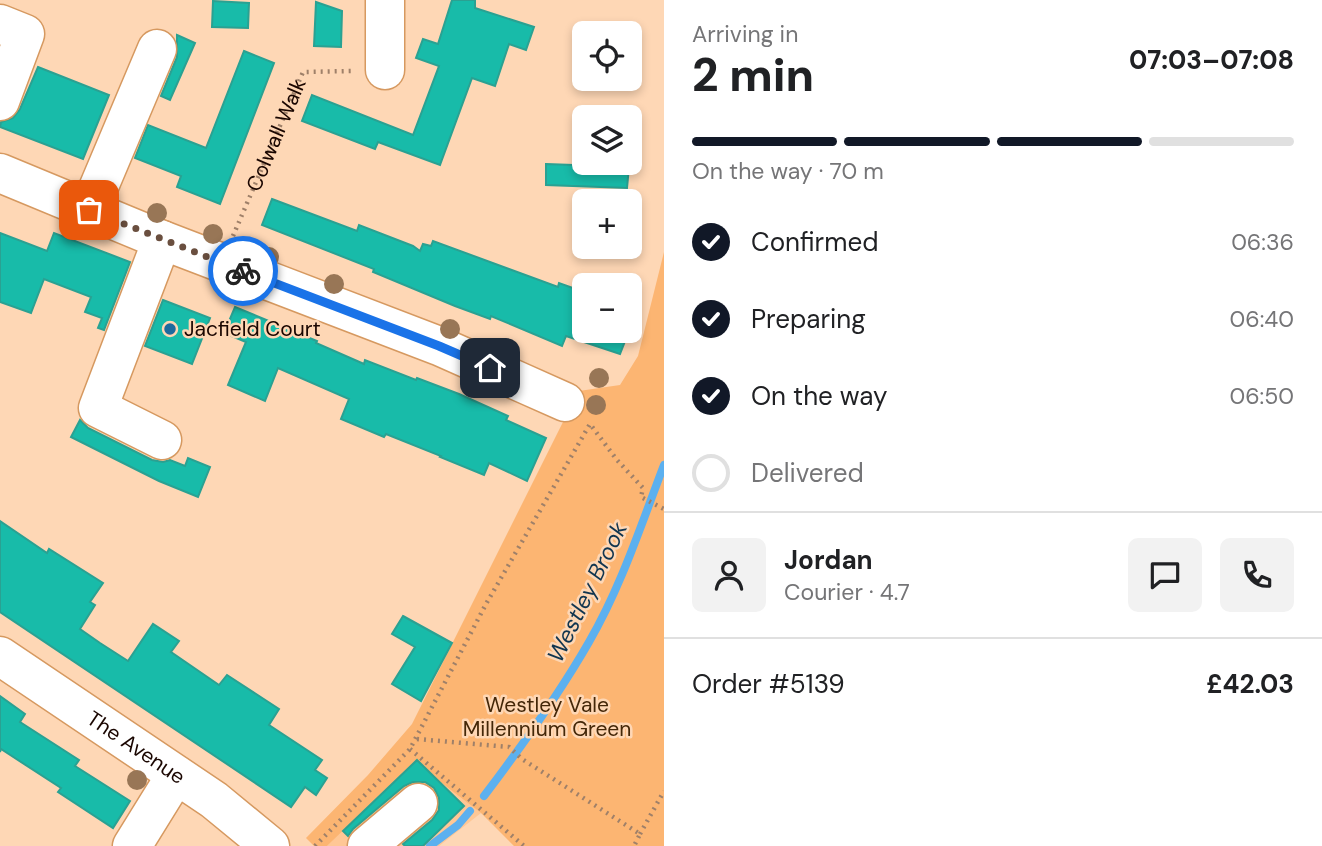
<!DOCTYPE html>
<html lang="en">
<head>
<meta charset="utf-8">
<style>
	:root { --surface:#fff; --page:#f2f2f2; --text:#202124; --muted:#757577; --line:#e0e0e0; --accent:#111827 }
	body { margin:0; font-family:"DM Sans",sans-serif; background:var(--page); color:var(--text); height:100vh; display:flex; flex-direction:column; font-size:26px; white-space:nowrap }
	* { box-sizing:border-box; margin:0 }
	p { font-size:23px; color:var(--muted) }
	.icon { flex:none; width:38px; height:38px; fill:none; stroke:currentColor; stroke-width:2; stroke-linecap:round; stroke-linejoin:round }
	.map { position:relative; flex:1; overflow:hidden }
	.drawer { display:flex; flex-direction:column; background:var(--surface); width:658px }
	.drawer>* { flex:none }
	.tools { position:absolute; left:572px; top:21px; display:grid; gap:14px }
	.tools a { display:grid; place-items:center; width:70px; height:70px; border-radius:10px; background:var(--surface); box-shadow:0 4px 10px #0003; font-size:35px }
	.pin { position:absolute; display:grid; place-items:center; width:60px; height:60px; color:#fff; margin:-30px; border-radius:14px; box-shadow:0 4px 10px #0006 }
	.courier { position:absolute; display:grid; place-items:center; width:70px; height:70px; margin:-35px; border:5px solid #1a73e8; border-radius:50%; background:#fff; color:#222; box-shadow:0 2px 9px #0007 }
	.headline em { font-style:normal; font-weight:800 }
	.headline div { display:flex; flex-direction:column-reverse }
	.headline { display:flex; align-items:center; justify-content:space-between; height:119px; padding:0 28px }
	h1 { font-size:46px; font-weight:800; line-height:52px }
	.bar { display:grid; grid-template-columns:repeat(4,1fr); gap:10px 7px; align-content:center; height:84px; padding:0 28px }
	.bar i { height:9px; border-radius:5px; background:var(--line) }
	.bar .selected { background:var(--accent) }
	.bar p { grid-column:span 4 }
	.line { display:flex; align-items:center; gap:18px; padding:0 28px; border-top:2px solid var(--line) }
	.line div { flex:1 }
	.round { display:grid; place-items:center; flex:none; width:74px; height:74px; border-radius:10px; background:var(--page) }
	ol { padding:0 28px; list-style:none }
	li { display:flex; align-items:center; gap:21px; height:77px }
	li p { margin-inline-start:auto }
	li .icon { padding:7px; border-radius:50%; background:var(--accent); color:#fff; stroke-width:4 }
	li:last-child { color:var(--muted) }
	li i { width:38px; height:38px; border:4px solid var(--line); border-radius:50% }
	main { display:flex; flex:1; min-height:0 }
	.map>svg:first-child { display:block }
	.built { fill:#ffc795 }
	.green { fill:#fcb572 }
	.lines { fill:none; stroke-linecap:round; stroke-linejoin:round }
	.stream { stroke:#5cb0ef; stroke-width:8 }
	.building { fill:#18bba9; stroke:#2aa192; stroke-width:2 }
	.minor-casing { stroke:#d69960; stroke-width:41 }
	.path { stroke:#9f8069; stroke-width:4.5; stroke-dasharray:2 5; stroke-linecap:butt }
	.minor { stroke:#fff; stroke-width:38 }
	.tree { fill:#987656 }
	.done { stroke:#6a4f3f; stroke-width:7; stroke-dasharray:0 12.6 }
	.route { stroke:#1a73e8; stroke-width:9 }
	.poi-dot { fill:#1e6a9d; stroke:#fed7b5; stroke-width:2.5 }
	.labels { text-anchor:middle; stroke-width:5; stroke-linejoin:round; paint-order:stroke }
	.street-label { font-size:21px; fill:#1a0600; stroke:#fed7b5 }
	.poi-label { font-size:21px; fill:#1a0600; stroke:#fed7b5; text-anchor:start }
	.park-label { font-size:21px; fill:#442708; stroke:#fed7b5 }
	.water-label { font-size:23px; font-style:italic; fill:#11354f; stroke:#fed7b5 }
</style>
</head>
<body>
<main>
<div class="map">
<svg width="664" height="846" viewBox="0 0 664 846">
	<rect width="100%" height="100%" fill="#fed7b5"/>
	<polygon class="built" points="417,760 431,775 481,813 439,846 327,846"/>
	<polygon class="green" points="664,252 664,846 514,846 481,813 431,775 417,760 327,846 314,846 306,838 368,775 412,724 563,422 565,402 579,391 620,385 638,356"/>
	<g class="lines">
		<g class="stream">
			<path d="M484 796C522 746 558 696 589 642 621 587 641 525 664 465"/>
			<polyline points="430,846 458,825 470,811"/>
		</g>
	</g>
	<g class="building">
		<polygon points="452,0 475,0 475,8 534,27 526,50 509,44 495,86 472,78 440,165 378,142 375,149 302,121 312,95 413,135 439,66 416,58 423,39 438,44"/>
		<polygon points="213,1 249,3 248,28 212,27"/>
		<polygon points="316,2 342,11 341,47 314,46"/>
		<polygon points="177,35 195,43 170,100 161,96 177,57"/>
		<polygon points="244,51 274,63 220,204 177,187 181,176 135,158 148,125 206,148"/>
		<polygon points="38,67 109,95 83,159 0,127 1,122 13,118 20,109"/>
		<polygon points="546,164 629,167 627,188 546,185"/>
		<polygon points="272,199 357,231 359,225 413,246 420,251 423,244 431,246 433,241 558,287 559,283 584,292 584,331 629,331 620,354 566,336 562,346 491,316 490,319 455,306 373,272 374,269 262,225"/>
		<polygon points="0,233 47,251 54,233 130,262 104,330 98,328 102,318 85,312 91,297 44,279 31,313 0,302"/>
		<polygon points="163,300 210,318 192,364 145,346"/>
		<polygon points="235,307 317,341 316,343 364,364 365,360 416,380 417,378 459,394 508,416 506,420 546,438 527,481 489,463 484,475 440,457 441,456 386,434 384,437 341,419 349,399 278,368 265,401 228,385 246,342 224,333"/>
		<polygon points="80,420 88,428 152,460 163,462 170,460 185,466 188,458 210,467 198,497 159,481 71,437"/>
		<polygon points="0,521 47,553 49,549 103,583 90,602 95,605 80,629 100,643 128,661 153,624 179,641 171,652 219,685 227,675 279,709 269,725 322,760 315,770 327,778 316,795 305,787 291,807 0,612"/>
		<polygon points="403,616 452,643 421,701 392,684 415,647 392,634"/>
		<polygon points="0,696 25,714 20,722 79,760 75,766 130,801 113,828 58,792 61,788 1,749 0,752"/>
		<polygon points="417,760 464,806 423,846 405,846 403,844 432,820 439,810 439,798 434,788 425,782 413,782 404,786 353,829 348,836 343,831"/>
	</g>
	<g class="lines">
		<g class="minor-casing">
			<g id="minor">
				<polyline points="385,0 385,70"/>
				<polyline points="0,24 25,34 0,101"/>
				<polyline points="0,173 162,240 439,346 565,402"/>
				<polyline points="89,210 157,49"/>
				<polyline points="162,440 98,408 162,240"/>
				<path id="s2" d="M0 656 214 800 270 846"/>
				<polyline points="132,846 176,775"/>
				<polyline points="367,846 418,803"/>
			</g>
		</g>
		<g class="path">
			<path id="s1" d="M233 236 303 72 353 71"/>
			<polyline points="417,739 509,747 522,759 640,834 634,846"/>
			<polyline points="410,749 524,846"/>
			<polyline points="640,834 664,791"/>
			<polyline points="315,846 410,749 486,604 590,424 617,460 643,488 641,497 664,509"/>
		</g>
		<use href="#minor" class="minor"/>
	</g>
	<g class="tree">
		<circle cx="157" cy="213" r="10"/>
		<circle cx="213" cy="234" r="10"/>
		<circle cx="269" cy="257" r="10"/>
		<circle cx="334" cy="284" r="10"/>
		<circle cx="450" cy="329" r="10"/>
		<circle cx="599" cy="378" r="10"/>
		<circle cx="596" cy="405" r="10"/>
		<circle cx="137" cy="780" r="10"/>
	</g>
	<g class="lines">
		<polyline class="done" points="89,210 243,271"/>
		<polyline class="route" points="243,271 439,346 490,368"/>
	</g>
	<circle class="poi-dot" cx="170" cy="329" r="7"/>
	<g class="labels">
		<g class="street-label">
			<text dy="7" stroke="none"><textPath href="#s1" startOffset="110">Colwall Walk</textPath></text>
			<text dy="7" stroke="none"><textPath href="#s2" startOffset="164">The Avenue</textPath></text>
		</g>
		<g class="poi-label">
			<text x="184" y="336">Jacfield Court</text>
		</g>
		<g class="park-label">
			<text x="547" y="712">Westley Vale<tspan x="547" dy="24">Millennium Green</tspan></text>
		</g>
		<g class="water-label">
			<text transform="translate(587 592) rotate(-64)" y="8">Westley Brook</text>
		</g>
	</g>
</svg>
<div class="tools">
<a><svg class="icon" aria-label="locate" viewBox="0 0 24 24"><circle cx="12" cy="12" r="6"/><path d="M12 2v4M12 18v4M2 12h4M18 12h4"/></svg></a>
<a><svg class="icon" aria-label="layers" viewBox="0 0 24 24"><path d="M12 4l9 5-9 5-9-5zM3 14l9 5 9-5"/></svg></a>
<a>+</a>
<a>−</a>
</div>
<div class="pin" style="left:89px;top:210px;background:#ea580c"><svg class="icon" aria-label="bag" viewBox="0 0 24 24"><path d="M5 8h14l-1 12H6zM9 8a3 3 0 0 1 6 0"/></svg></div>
<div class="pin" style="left:490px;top:368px;background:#1f2937"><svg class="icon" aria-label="home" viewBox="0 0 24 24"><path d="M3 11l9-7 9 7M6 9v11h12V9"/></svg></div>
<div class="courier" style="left:243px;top:271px"><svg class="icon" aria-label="bike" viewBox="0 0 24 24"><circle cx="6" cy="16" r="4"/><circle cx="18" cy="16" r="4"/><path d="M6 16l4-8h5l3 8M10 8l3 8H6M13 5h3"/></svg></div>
</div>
<section class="drawer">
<div class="headline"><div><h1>2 min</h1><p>Arriving in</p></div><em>07:03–07:08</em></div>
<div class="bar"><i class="selected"></i><i class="selected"></i><i class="selected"></i><i></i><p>On the way · 70 m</p></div>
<ol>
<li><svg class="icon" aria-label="check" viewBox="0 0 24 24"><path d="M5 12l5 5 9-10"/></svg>Confirmed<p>06:36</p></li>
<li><svg class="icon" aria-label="check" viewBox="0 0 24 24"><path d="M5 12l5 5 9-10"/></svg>Preparing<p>06:40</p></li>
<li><svg class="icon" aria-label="check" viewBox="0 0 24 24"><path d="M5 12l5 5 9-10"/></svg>On the way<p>06:50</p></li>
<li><i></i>Delivered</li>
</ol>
<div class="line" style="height:126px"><a class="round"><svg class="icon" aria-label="person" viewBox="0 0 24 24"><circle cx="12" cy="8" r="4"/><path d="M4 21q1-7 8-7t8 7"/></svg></a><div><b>Jordan</b><p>Courier · 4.7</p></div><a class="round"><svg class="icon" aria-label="chat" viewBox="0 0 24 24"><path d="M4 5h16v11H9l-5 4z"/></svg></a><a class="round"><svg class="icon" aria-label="phone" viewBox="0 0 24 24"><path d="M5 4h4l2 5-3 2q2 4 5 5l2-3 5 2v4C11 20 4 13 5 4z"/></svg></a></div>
<div class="line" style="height:91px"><div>Order #5139</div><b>£42.03</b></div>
</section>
</main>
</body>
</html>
